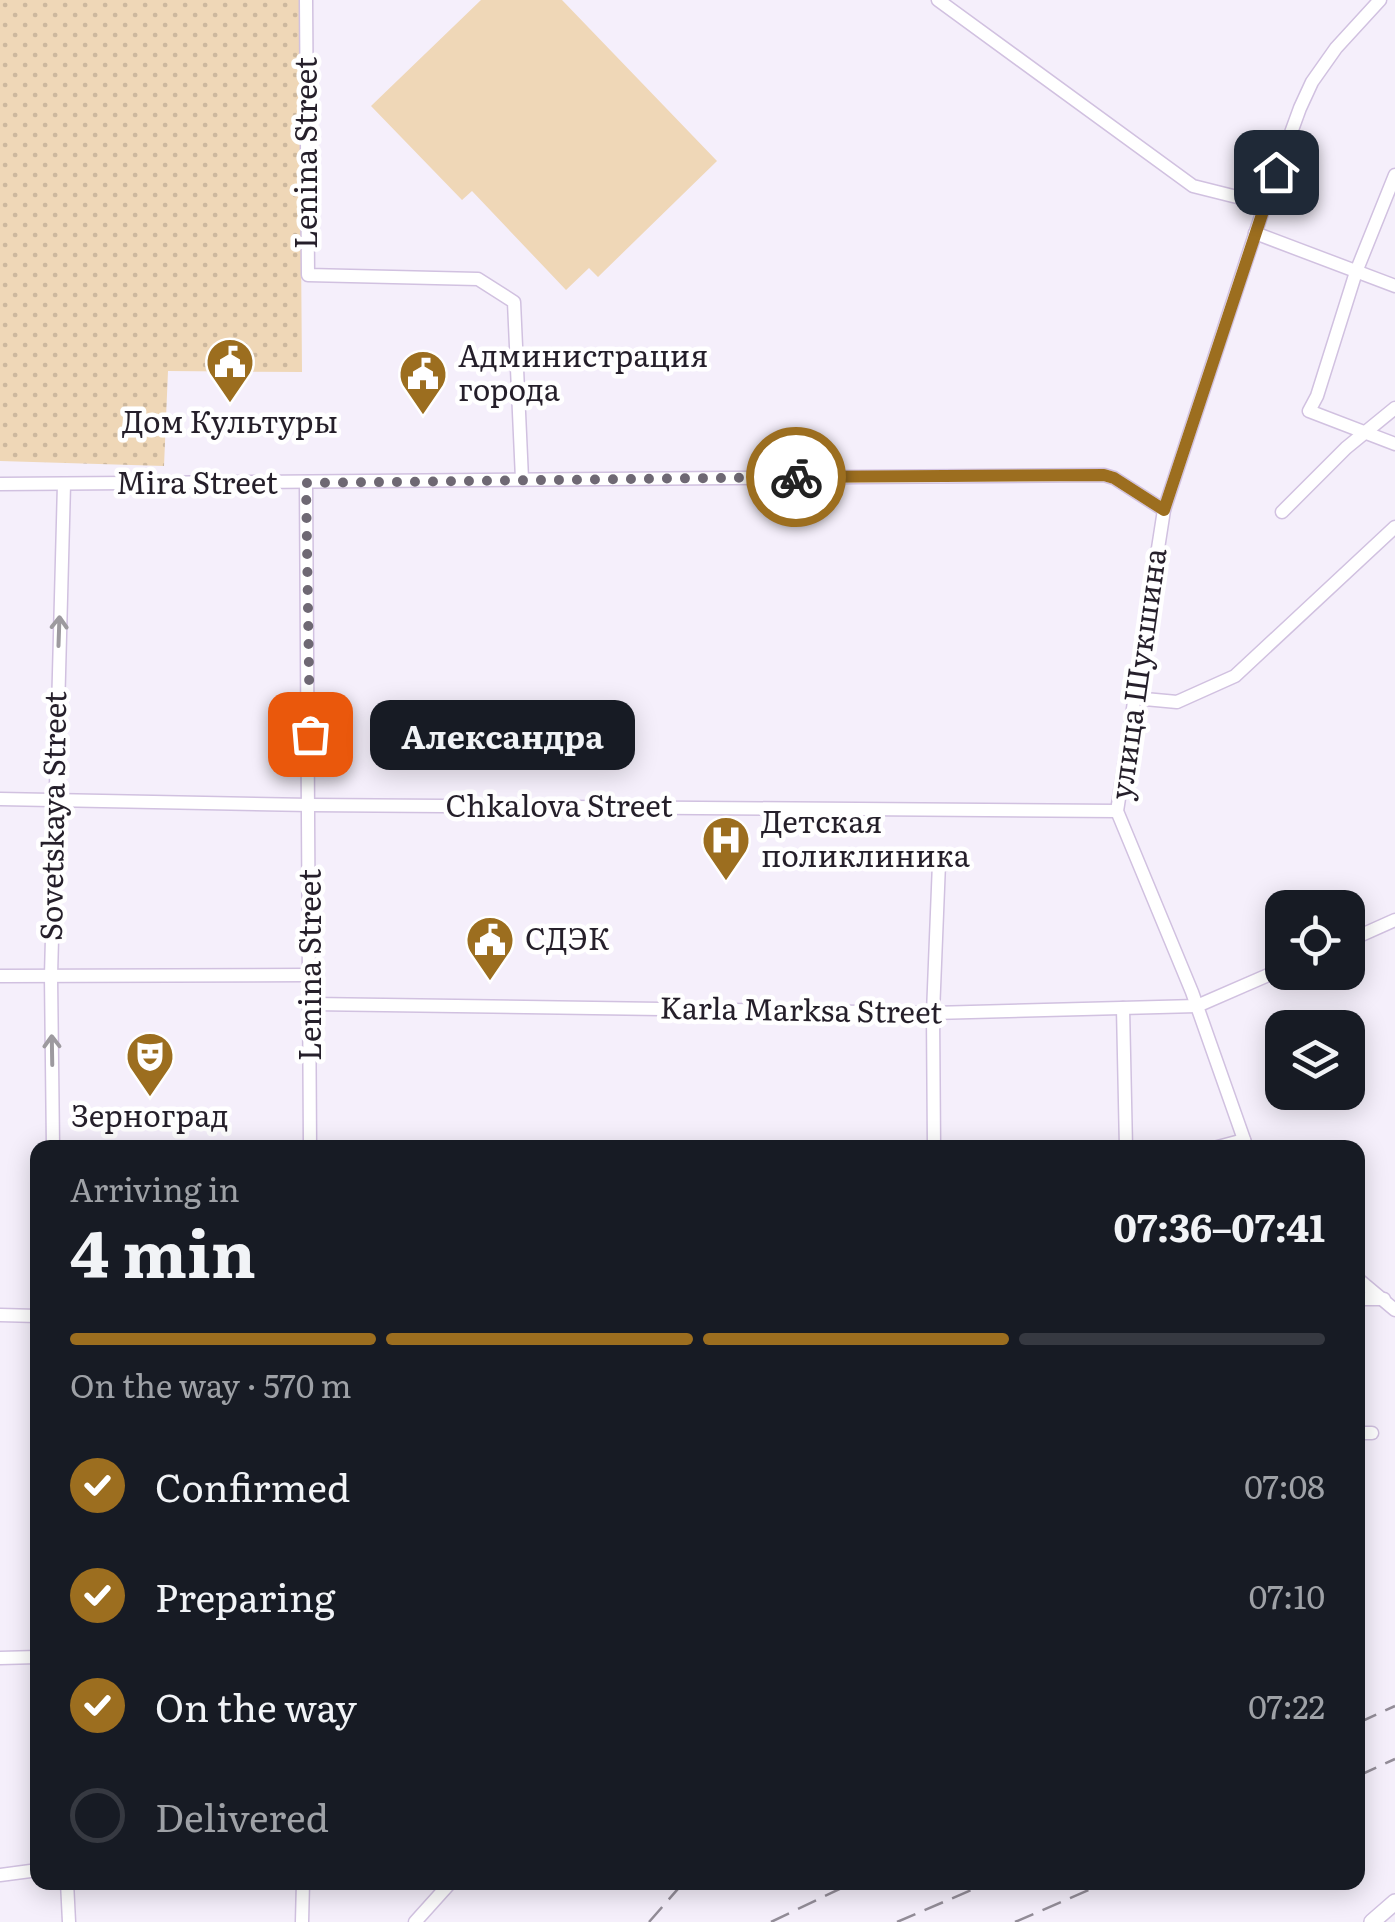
<!DOCTYPE html>
<html lang="en">
<head>
<meta charset="utf-8">
<style>
	:root { --surface:#171b24; --page:#242831; --text:#f1f3f6; --muted:#9ea1a6; --line:#363941; --accent:#9c6e1f }
	body { margin:0; font-family:Literata,serif; background:var(--page); color:var(--text); height:100vh; display:flex; flex-direction:column; font-size:38px; white-space:nowrap }
	* { box-sizing:border-box; margin:0 }
	p { font-size:32px; color:var(--muted) }
	.icon { flex:none; width:55px; height:55px; fill:none; stroke:currentColor; stroke-width:2; stroke-linecap:round; stroke-linejoin:round }
	.map { position:relative; flex:1; overflow:hidden }
	.drawer { position:absolute; left:30px; top:1140px; width:1335px; height:750px; display:flex; flex-direction:column; background:var(--surface); border-radius:20px; box-shadow:0 5px 25px #0003 }
	.drawer>* { flex:none }
	.fabs { position:absolute; left:1265px; top:890px; display:grid; gap:20px }
	.fabs a { display:grid; place-items:center; width:100px; height:100px; border-radius:20px; background:var(--surface); box-shadow:0 5px 25px #0003; font-size:50px }
	.pin { position:absolute; display:grid; place-items:center; width:85px; height:85px; color:#fff; margin:-42px; border-radius:20px; box-shadow:0 5px 15px #0006 }
	.courier { position:absolute; display:grid; place-items:center; width:100px; height:100px; margin:-50px; border:8px solid #9c6e1f; border-radius:50%; background:#fff; color:#222; box-shadow:0 2px 12px #0007 }
	.bubble { position:absolute; height:70px; border-radius:20px; background:var(--surface); box-shadow:0 5px 25px #0003; font-size:32px; font-weight:700; line-height:70px; text-align:center }
	.overview em { font-style:normal; font-weight:700 }
	.overview div { display:flex; flex-direction:column-reverse }
	.overview { display:flex; align-items:center; justify-content:space-between; height:170px; padding:0 40px }
	h1 { font-size:65px; font-weight:700; line-height:75px }
	.bar { display:grid; grid-template-columns:repeat(4,1fr); gap:15px 10px; align-content:center; height:120px; padding:0 40px }
	.bar i { height:12px; border-radius:8px; background:var(--line) }
	.bar .selected { background:var(--accent) }
	.bar p { grid-column:span 4 }
	ol { padding:0 40px; list-style:none }
	li { display:flex; align-items:center; gap:30px; height:110px }
	li p { margin-inline-start:auto }
	li .icon { padding:10px; border-radius:50%; background:var(--accent); color:#fff; stroke-width:4 }
	li:last-child { color:var(--muted) }
	li i { width:55px; height:55px; border:5px solid var(--line); border-radius:50% }
	.map>svg:first-child { display:block }
	.park { fill:url(#park-dots) }
	.pitch { fill:#efd7b7 }
	.lines { fill:none; stroke-linecap:round; stroke-linejoin:round }
	.minor-casing { stroke:#d1c1e0; stroke-width:15 }
	.major-casing { stroke:#d1c1e0; stroke-width:18 }
	.minor { stroke:#fff; stroke-width:12 }
	.major { stroke:#fff; stroke-width:15 }
	.rail { stroke:#938d98; stroke-width:2.5; stroke-dasharray:20 10; stroke-linecap:butt }
	.oneway { stroke:#9d9a9f }
	.done { stroke:#6e6873; stroke-width:10; stroke-dasharray:0 18 }
	.route { stroke:#9c6e1f; stroke-width:12 }
	.labels { text-anchor:middle; stroke-width:9; stroke-linejoin:round; paint-order:stroke }
	.street-label { font-size:30px; fill:#251f2a; stroke:#fff }
	.poi-label { font-size:30px; fill:#251f2a; stroke:#fff; text-anchor:start }
</style>
</head>
<body>
<div class="map">
<svg width="1395" height="1922" viewBox="0 0 1395 1922">
	<defs>
		<pattern id="park-dots" width="8" height="8" patternUnits="userSpaceOnUse" patternTransform="scale(2.5)"><rect width="8" height="8" fill="#efd7b7"/><path d="M2 2h.1M6 6h.1" fill="none" stroke="#cdb89e" stroke-width="1.8" stroke-linecap="round"/></pattern>
	</defs>
	<rect width="100%" height="100%" fill="#f5effb"/>
	<polygon class="park" points="0,0 299,0 302,372 168,371 164,466 0,461"/>
	<polygon class="pitch" points="481,0 562,0 717,161 598,277 589,268 566,290 472,191 462,200 371,106"/>
	<g class="lines">
		<g class="minor-casing">
			<g id="minor">
				<polyline points="306,0 308,275 478,279 514,302 522,479"/>
				<polyline points="938,0 1193,186 1265,204"/>
				<polyline points="1395,175 1356,272 1317,396 1309,411 1395,444"/>
				<polyline points="1255,233 1395,286"/>
				<polyline points="306,483 310,1148"/>
				<polyline points="0,484 1104,475 1114,478 1164,510"/>
				<polyline points="1282,512 1346,448 1395,408"/>
				<polyline points="1134,698 1177,702 1235,676 1395,527"/>
				<polyline points="0,799 310,805 1117,811"/>
				<polyline points="1348,941 1395,920"/>
				<polyline points="0,976 310,975"/>
				<polyline points="312,1004 933,1013 1197,1006 1282,969"/>
				<polyline points="1123,1008 1126,1148"/>
				<polyline points="53,1148 51,976 64,484"/>
				<polyline points="934,1148 933,1013 939,863"/>
				<polyline points="1214,1148 1244,1140"/>
				<polyline points="1247,1148 1192,992 1117,811 1164,510 1265,204 1300,108 1312,82 1336,48 1380,0"/>
				<polyline points="1358,1279 1395,1310"/>
				<polyline points="1358,1299 1384,1299"/>
				<polyline points="0,1315 38,1316"/>
				<polyline points="1358,1433 1372,1433"/>
				<polyline points="0,1658 38,1657"/>
				<polyline points="0,1875 38,1870"/>
				<polyline points="67,1882 69,1922"/>
				<polyline points="302,1922 303,1882"/>
				<polyline points="415,1922 451,1882"/>
			</g>
		</g>
		<g class="major-casing">
			<polyline id="major" points="1372,1922 1395,1902"/>
		</g>
		<use href="#minor" class="minor"/>
		<use href="#major" class="major"/>
		<g class="rail">
			<polyline points="1358,1723 1395,1706"/>
			<polyline points="1358,1776 1395,1759"/>
			<polyline points="649,1922 684,1882"/>
			<polyline points="771,1922 854,1882"/>
			<polyline points="897,1922 990,1882"/>
			<polyline points="1015,1922 1107,1882"/>
		</g>
	</g>
	<defs><path id="oneway-shaft" d="M-6 0H5M1.5-3L5.5 0L1.5 3" fill="none" stroke-width="1.6" stroke-linecap="round" stroke-linejoin="round" transform="scale(2.5)"/></defs>
	<g class="oneway">
		<use href="#oneway-shaft" transform="translate(59 631) rotate(-88)"/>
		<use href="#oneway-shaft" transform="translate(52 1050) rotate(-91)"/>
	</g>
	<g class="lines">
		<polyline class="done" points="310,734 306,483 796,477"/>
		<polyline class="route" points="796,477 1104,475 1114,478 1164,510 1276,172"/>
	</g>
	<defs>
		<g id="civic-pin" transform="scale(2.5)"><path d="M0 17L-7.5 6A9.5 9.5 0 1 1 7.5 6Z" fill="#9c6e1f" stroke="#fff"/><path d="M-.6-6.5H3V-4.5H.6V-3L4-1V1h2V6H-6V1h2V-1L-.6-3ZM-1.2 2.5V6h2.4V2.5Z" fill="#fff"/></g>
		<g id="hospital-pin" transform="scale(2.5)"><path d="M0 17L-7.5 6A9.5 9.5 0 1 1 7.5 6Z" fill="#9c6e1f" stroke="#fff"/><path d="M-5-5h3v3.5h4V-5h3V5h-3V1.5h-4V5h-3Z" fill="#fff"/></g>
		<g id="theatre-pin" transform="scale(2.5)"><path d="M0 17L-7.5 6A9.5 9.5 0 1 1 7.5 6Z" fill="#9c6e1f" stroke="#fff"/><path d="M-5-5.5Q0-4 5-5.5V0Q5 5 0 6Q-5 5-5 0ZM-3.3-2.5H-1v1.5H-3.3ZM1-2.5H3.3v1.5H1ZM-2.8 1Q0 5.5 2.8 1Z" fill="#fff"/></g>
	</defs>
	<g fill-rule="evenodd">
		<use href="#civic-pin" x="230" y="362"/>
		<use href="#civic-pin" x="423" y="374"/>
		<use href="#hospital-pin" x="726" y="840"/>
		<use href="#civic-pin" x="490" y="940"/>
		<use href="#theatre-pin" x="150" y="1056"/>
	</g>
	<g class="labels">
		<g class="street-label">
			<text transform="translate(307 153) rotate(-90)" y="10">Lenina Street</text>
			<text x="197" y="494">Mira Street</text>
			<text transform="translate(1139 674) rotate(-82)" y="10">улица Шукшина</text>
			<text x="559" y="817">Chkalova Street</text>
			<text transform="translate(54 816) rotate(-89)" y="10">Sovetskaya Street</text>
			<text transform="translate(311 965) rotate(-90)" y="10">Lenina Street</text>
			<text transform="translate(801 1011) rotate(1)" y="10">Karla Marksa Street</text>
		</g>
		<g class="poi-label">
			<text x="458" y="367">Администрация<tspan x="458" dy="34">города</tspan></text>
			<text x="230" y="433" text-anchor="middle">Дом Культуры</text>
			<text x="761" y="833">Детская<tspan x="761" dy="34">поликлиника</tspan></text>
			<text x="525" y="950">СДЭК</text>
			<text x="150" y="1127" text-anchor="middle">Зерноград</text>
		</g>
	</g>
</svg>
<div class="fabs">
<a><svg class="icon" aria-label="locate" viewBox="0 0 24 24"><circle cx="12" cy="12" r="6"/><path d="M12 2v4M12 18v4M2 12h4M18 12h4"/></svg></a>
<a><svg class="icon" aria-label="layers" viewBox="0 0 24 24"><path d="M12 4l9 5-9 5-9-5zM3 14l9 5 9-5"/></svg></a>
</div>
<div class="pin" style="left:310px;top:734px;background:#ea580c"><svg class="icon" aria-label="bag" viewBox="0 0 24 24"><path d="M5 8h14l-1 12H6zM9 8a3 3 0 0 1 6 0"/></svg></div>
<div class="pin" style="left:1276px;top:172px;background:#1f2937"><svg class="icon" aria-label="home" viewBox="0 0 24 24"><path d="M3 11l9-7 9 7M6 9v11h12V9"/></svg></div>
<div class="courier" style="left:796px;top:477px"><svg class="icon" aria-label="bike" viewBox="0 0 24 24"><circle cx="6" cy="16" r="4"/><circle cx="18" cy="16" r="4"/><path d="M6 16l4-8h5l3 8M10 8l3 8H6M13 5h3"/></svg></div>
<div class="bubble" style="left:370px;top:700px;width:265px">Александра</div>
<section class="drawer">
<div class="overview"><div><h1>4 min</h1><p>Arriving in</p></div><em>07:36–07:41</em></div>
<div class="bar"><i class="selected"></i><i class="selected"></i><i class="selected"></i><i></i><p>On the way · 570 m</p></div>
<ol>
<li><svg class="icon" aria-label="check" viewBox="0 0 24 24"><path d="M5 12l5 5 9-10"/></svg>Confirmed<p>07:08</p></li>
<li><svg class="icon" aria-label="check" viewBox="0 0 24 24"><path d="M5 12l5 5 9-10"/></svg>Preparing<p>07:10</p></li>
<li><svg class="icon" aria-label="check" viewBox="0 0 24 24"><path d="M5 12l5 5 9-10"/></svg>On the way<p>07:22</p></li>
<li><i></i>Delivered</li>
</ol>
</section>
</div>
</body>
</html>
